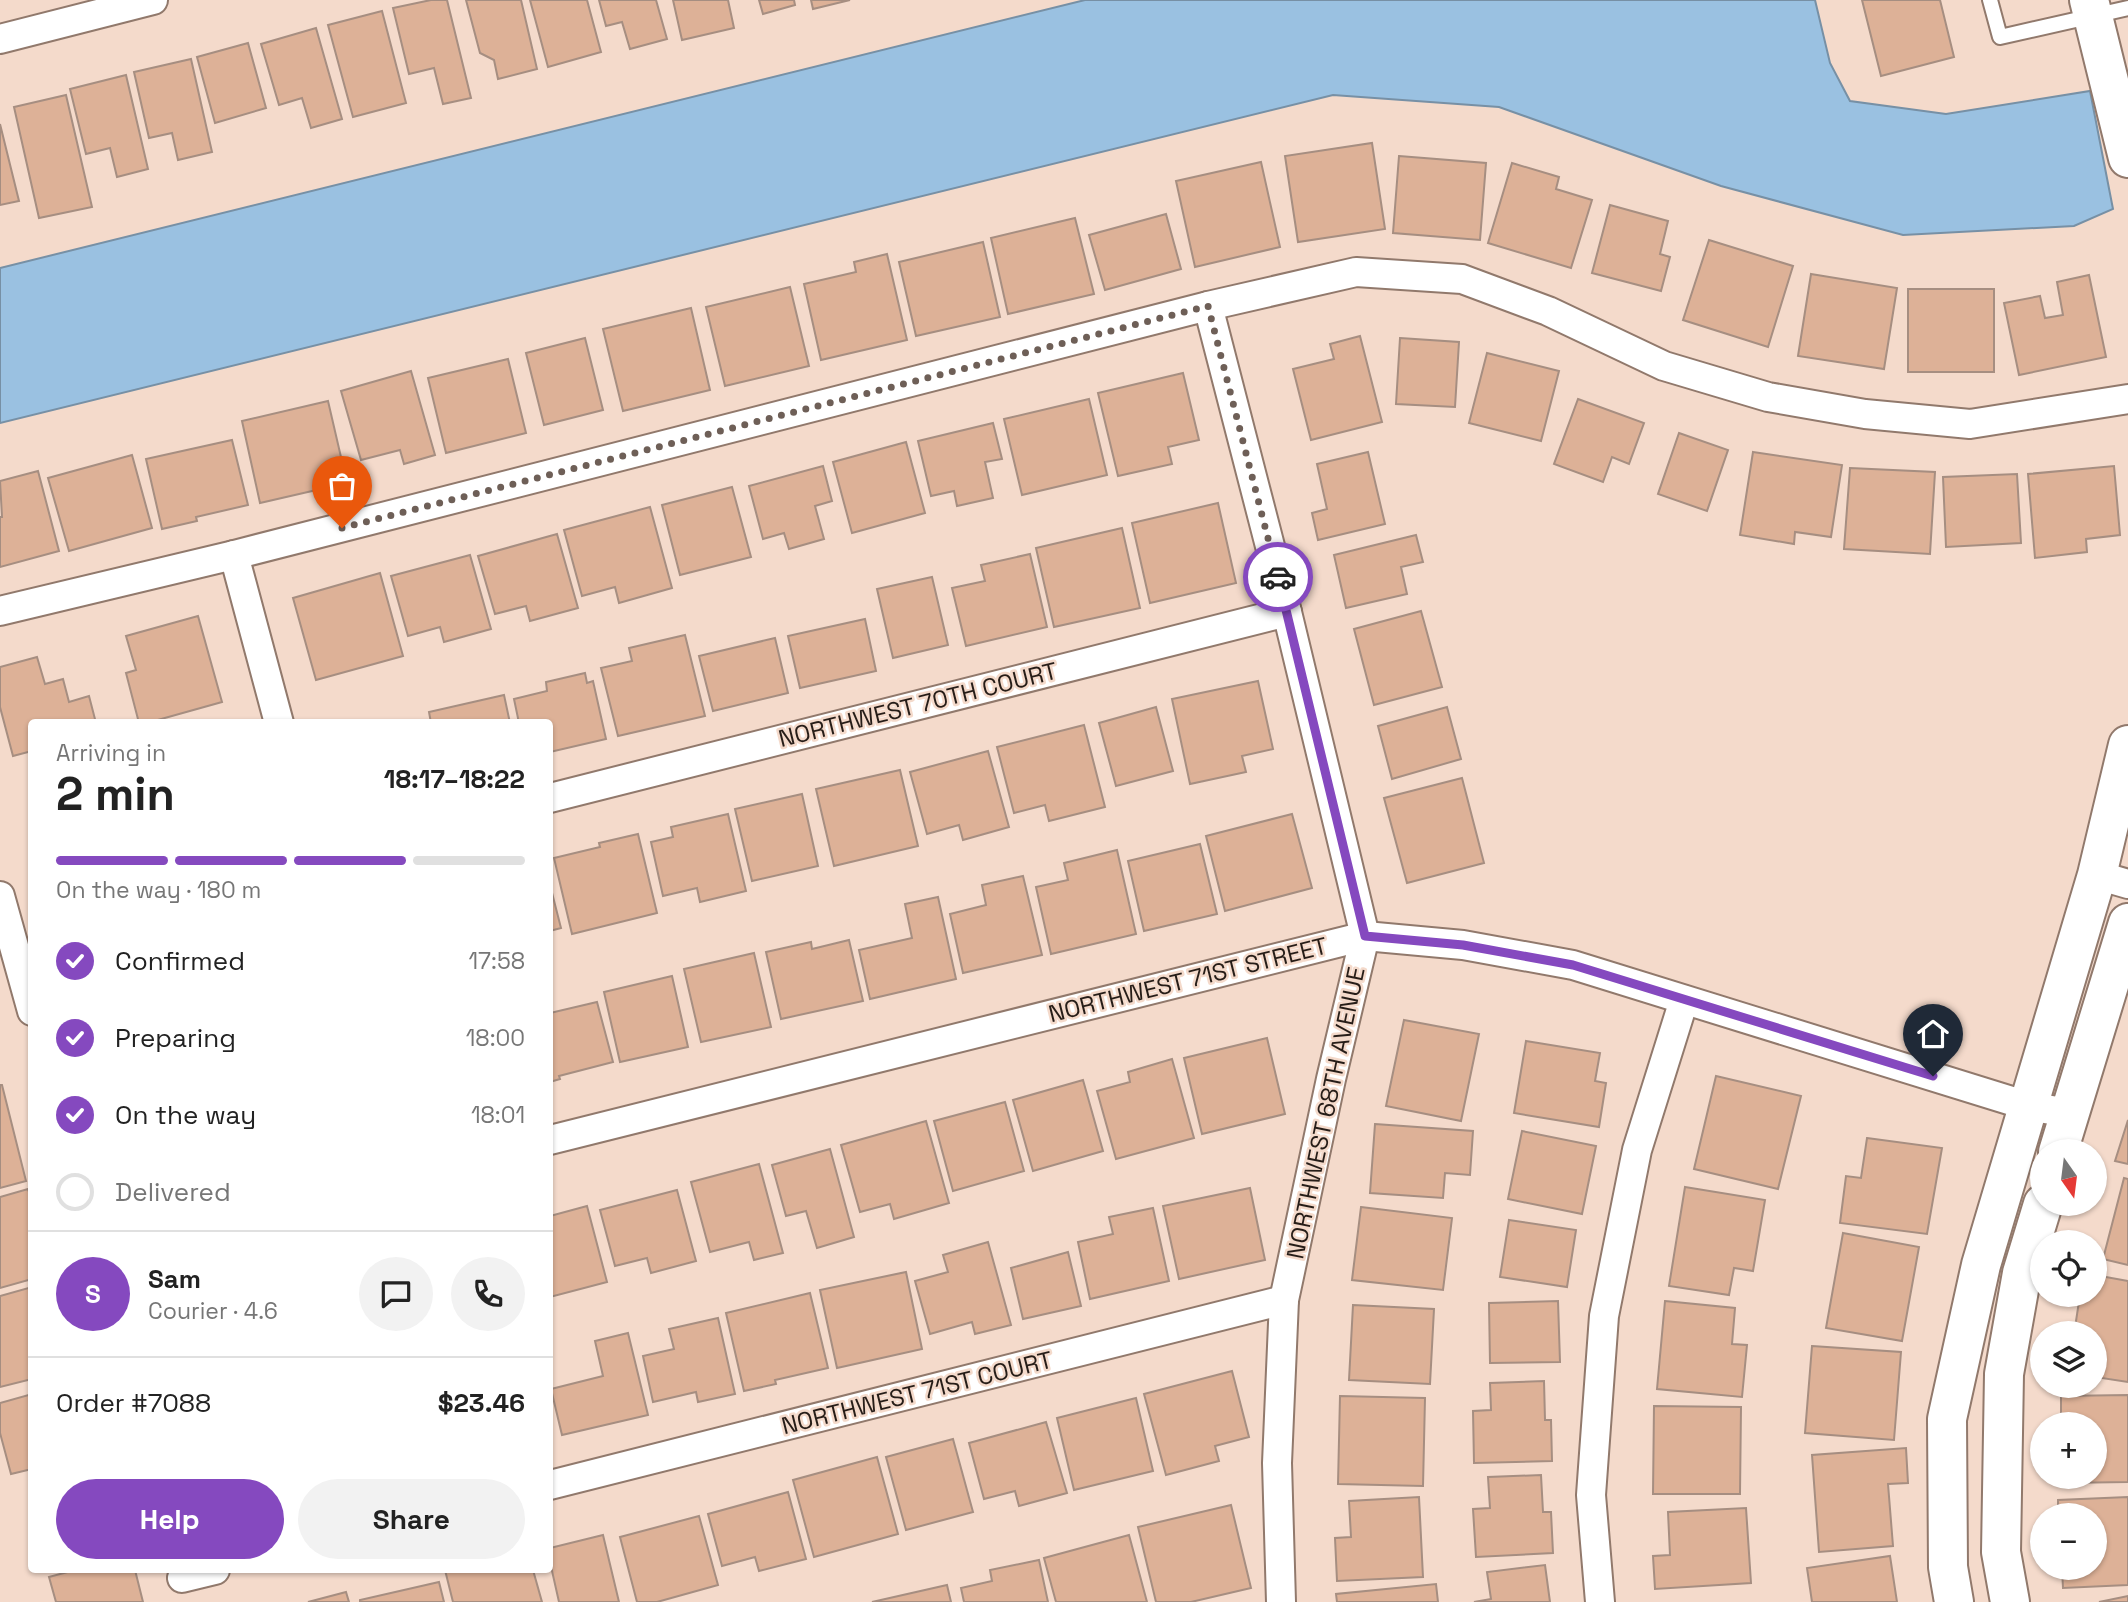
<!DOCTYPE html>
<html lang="en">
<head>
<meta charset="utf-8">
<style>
	:root { --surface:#fff; --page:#f2f2f2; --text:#222; --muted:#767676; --line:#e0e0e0; --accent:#8549bf }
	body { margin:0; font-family:"Space Grotesk",sans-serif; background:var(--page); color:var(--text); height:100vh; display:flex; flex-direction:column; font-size:26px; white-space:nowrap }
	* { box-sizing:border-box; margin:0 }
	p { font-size:23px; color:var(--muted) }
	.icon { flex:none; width:38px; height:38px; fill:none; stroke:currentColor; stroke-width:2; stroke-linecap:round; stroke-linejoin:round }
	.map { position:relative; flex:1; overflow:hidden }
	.drawer { position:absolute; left:28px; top:719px; width:525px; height:854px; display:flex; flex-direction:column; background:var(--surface); border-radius:7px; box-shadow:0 2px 5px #0004 }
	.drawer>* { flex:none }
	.needle { width:46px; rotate:166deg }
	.buttons { position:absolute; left:2030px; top:1139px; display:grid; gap:14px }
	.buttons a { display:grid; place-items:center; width:77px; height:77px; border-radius:50%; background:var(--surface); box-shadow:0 2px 5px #0004; font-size:35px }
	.pin { position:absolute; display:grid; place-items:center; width:60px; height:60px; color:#fff; margin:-72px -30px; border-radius:50% 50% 50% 0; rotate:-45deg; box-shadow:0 0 7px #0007 }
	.pin .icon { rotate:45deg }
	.courier { position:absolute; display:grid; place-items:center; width:70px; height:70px; margin:-35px; border:5px solid #8549bf; border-radius:50%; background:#fff; color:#222; box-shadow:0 2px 9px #0007 }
	.overview em { font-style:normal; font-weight:700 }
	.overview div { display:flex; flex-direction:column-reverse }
	.overview { display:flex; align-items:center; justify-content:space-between; height:119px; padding:0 28px }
	h1 { font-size:46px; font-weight:700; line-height:52px }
	.bar { display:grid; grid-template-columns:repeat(4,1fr); gap:10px 7px; align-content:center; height:84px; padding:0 28px }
	.bar i { height:9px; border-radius:5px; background:var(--line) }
	.bar .current { background:var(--accent) }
	.bar p { grid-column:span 4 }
	.line { display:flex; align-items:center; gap:18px; padding:0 28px; border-top:2px solid var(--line) }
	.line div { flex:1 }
	.round { display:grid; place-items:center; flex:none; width:74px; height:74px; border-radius:37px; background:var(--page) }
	ol { padding:0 28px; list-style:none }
	li { display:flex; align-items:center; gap:21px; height:77px }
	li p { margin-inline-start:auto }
	li .icon { padding:7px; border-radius:50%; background:var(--accent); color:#fff; stroke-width:4 }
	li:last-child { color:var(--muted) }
	li i { width:38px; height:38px; border:4px solid var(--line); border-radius:50% }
	.primary-button { display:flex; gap:14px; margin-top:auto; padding:14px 28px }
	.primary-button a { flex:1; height:80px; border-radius:42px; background:var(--accent); color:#fff; font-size:28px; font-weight:700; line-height:80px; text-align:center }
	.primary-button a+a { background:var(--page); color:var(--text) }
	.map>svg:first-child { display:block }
	.water { fill:#9ac1e1; stroke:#7790a5; stroke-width:2 }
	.building { fill:#ddb197; stroke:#a68e81; stroke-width:2 }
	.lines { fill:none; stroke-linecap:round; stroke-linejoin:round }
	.lane-casing { stroke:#91796c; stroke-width:18 }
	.street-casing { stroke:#91796c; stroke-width:32 }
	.secondary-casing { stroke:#91796c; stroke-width:42 }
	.lane { stroke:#fff; stroke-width:14 }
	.street { stroke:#fff; stroke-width:28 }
	.secondary { stroke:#fff; stroke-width:38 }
	.done { stroke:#6e5f57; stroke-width:7; stroke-dasharray:0 12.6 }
	.route { stroke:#8549bf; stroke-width:9 }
	.labels { text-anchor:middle; stroke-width:5; stroke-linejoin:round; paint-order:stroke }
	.street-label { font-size:24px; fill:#261d18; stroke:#f4dacb }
</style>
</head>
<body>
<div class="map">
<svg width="2128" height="1602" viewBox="0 0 2128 1602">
	<rect width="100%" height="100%" fill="#f4dacb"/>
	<polygon class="water" points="1085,0 1815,0 1830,63 1850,101 1946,114 2090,91 2113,209 2074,226 1903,235 1721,186 1499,107 1333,95 0,423 0,268"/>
	<g class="building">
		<polygon points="431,0 447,0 471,98 443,104 434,68 409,74 393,8"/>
		<polygon points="466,0 521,0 537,69 498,79 494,60 480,53"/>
		<polygon points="530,0 587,0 601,52 548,67"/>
		<polygon points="599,0 656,0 667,39 630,49 622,22 606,26"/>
		<polygon points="673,0 728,0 734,28 682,40"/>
		<polygon points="759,0 794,0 795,5 763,14"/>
		<polygon points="811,0 850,0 813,9"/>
		<polygon points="1862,0 1940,0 1954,57 1881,76"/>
		<polygon points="382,11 406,103 353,117 328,25"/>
		<polygon points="316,28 342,119 311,128 302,98 279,105 261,44"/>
		<polygon points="248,43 266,108 215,123 197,57"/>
		<polygon points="191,59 212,152 178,160 172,133 149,138 134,72"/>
		<polygon points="126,75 148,169 117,177 110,148 86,154 70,89"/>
		<polygon points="66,95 92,207 39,218 14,107"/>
		<polygon points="0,124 19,201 0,205"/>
		<polygon points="1372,143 1385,229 1298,242 1285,156"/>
		<polygon points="1399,156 1486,163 1480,240 1393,233"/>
		<polygon points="1261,162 1280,247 1195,267 1176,181"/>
		<polygon points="1512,163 1559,177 1556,189 1592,200 1571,268 1488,243"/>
		<polygon points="1610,205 1668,221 1660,254 1670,257 1661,291 1592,273"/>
		<polygon points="1166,214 1181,269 1105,290 1089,235"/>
		<polygon points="1075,218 1094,294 1008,314 991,238"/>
		<polygon points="1709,240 1793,266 1768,347 1683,320"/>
		<polygon points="983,242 1000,317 916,336 899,262"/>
		<polygon points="887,254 907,340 821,360 804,284 856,272 854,262"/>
		<polygon points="1811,274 1897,288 1884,369 1798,356"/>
		<polygon points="2089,275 2106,357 2019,375 2004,303 2040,296 2045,318 2063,315 2057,282"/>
		<polygon points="790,287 809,366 725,386 706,307"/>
		<rect x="1908" y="289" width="86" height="83"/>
		<polygon points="691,308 710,390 623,411 603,329"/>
		<polygon points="1360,336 1382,422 1311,440 1293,369 1334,359 1330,344"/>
		<polygon points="585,338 603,410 544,425 526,353"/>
		<polygon points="1400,338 1459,342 1455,407 1396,404"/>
		<polygon points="1487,353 1559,371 1541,441 1469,423"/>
		<polygon points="508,359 526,433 446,453 428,378"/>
		<polygon points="411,371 435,455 404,464 400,450 361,460 341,391"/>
		<polygon points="1183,373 1199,440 1168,447 1172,464 1118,476 1098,393"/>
		<polygon points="1089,399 1107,475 1022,495 1004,419"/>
		<polygon points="1578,399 1644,423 1629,464 1612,457 1603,482 1554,464"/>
		<polygon points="328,401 347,483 260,503 242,421"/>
		<polygon points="993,423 1002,459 985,462 993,498 957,506 954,491 931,496 918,441"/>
		<polygon points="1679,433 1728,450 1707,511 1658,494"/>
		<polygon points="232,440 248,505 196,517 197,521 162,529 146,459"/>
		<polygon points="906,442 925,513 852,533 833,462"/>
		<polygon points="1368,452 1385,524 1318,540 1312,513 1327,509 1317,464"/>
		<polygon points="1753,452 1842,465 1831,537 1795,532 1794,544 1740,535"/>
		<polygon points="132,455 152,528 69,551 48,478"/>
		<polygon points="823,466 832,501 815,506 824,539 789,549 784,533 763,539 749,486"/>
		<polygon points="2114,466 2120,535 2086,539 2087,552 2035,558 2028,474"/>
		<polygon points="1850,468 1935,472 1930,554 1844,549"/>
		<polygon points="38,471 59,551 0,567 0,517 2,517 0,481"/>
		<polygon points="2017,474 2021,543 1946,547 1943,477"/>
		<polygon points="732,487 751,557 680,575 662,505"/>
		<polygon points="1218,503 1236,583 1150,603 1132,523"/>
		<polygon points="650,507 672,588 619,603 615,587 582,596 564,530"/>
		<polygon points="1122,528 1140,608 1054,627 1036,548"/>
		<polygon points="557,534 578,608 530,621 526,606 495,614 478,556"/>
		<polygon points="1416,535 1423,562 1401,567 1407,594 1346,608 1334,555"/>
		<polygon points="1030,554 1047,627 966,646 952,588 985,581 981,565"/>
		<polygon points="470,555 491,629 444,642 440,627 408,636 391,576"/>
		<polygon points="380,573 403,656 316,680 293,598"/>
		<polygon points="932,577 948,645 893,658 877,589"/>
		<polygon points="1421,611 1442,687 1374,705 1354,629"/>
		<polygon points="198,616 222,702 147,723 139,723 126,673 136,670 126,636"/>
		<polygon points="865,619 876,671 800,688 788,636"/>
		<polygon points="685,635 705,716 618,736 601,668 632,661 629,648"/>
		<polygon points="775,638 788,693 713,711 699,656"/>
		<polygon points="37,657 45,684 63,679 69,702 89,696 96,723 32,723 32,751 13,756 0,707 0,667"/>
		<polygon points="585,673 587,683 593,681 606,739 550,752 550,723 519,723 514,699 547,691 546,682"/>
		<polygon points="1258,681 1273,749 1242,756 1246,772 1190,784 1172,699"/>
		<polygon points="504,695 510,723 431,723 429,712"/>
		<polygon points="1156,707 1173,771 1116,786 1099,723"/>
		<polygon points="1447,707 1461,759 1392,779 1378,726"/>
		<polygon points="1084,725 1105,807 1049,821 1045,805 1014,813 997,747"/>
		<polygon points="988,751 1009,827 963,840 959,825 927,834 910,772"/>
		<polygon points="900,770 918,846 834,866 816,789"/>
		<polygon points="1462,778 1484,863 1407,883 1384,798"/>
		<polygon points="802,794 818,866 752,881 735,809"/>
		<polygon points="728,814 746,891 700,902 697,888 663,896 651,842 673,837 671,827"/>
		<polygon points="1292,814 1312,888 1225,911 1206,836"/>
		<polygon points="638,834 657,913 572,934 554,858 600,847 599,843"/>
		<polygon points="1200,844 1217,914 1144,931 1128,861"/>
		<polygon points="1117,850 1136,934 1051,954 1036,887 1068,880 1064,863"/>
		<polygon points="1023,876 1042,955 963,973 950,914 986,905 982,885"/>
		<polygon points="550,885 561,928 550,931"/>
		<polygon points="938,897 956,979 870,999 859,950 912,938 905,904"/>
		<polygon points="849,940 863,1001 781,1019 766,952 811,942 812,949"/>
		<polygon points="754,953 771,1027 701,1042 684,969"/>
		<polygon points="672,976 688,1047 620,1062 604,992"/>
		<polygon points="597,1002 613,1062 559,1076 560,1079 550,1082 550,1013"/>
		<polygon points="1404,1020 1479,1034 1461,1121 1386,1106"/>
		<polygon points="1267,1038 1285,1114 1202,1134 1184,1058"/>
		<polygon points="1526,1041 1600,1053 1595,1081 1606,1083 1599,1127 1514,1113"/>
		<polygon points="1172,1059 1194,1138 1116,1159 1097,1091 1130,1082 1128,1072"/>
		<polygon points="1716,1076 1801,1096 1778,1189 1694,1169"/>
		<polygon points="1083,1080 1103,1151 1033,1171 1013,1100"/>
		<polygon points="0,1085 2,1085 26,1181 0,1188"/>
		<polygon points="1005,1102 1024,1171 953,1191 934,1121"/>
		<polygon points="2128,1120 2128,1164 2115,1161"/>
		<polygon points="926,1121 949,1203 894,1219 890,1204 860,1212 841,1145"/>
		<polygon points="1375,1124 1473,1131 1470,1175 1445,1173 1443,1198 1370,1193"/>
		<polygon points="1522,1131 1596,1146 1582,1214 1508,1199"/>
		<polygon points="1867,1138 1942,1148 1927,1234 1840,1223 1846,1176 1861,1178"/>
		<polygon points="830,1149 854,1237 817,1248 806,1211 786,1216 772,1165"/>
		<polygon points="759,1164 783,1253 754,1260 749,1242 710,1252 691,1182"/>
		<polygon points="2124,1178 2128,1179 2128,1265 2103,1259"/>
		<polygon points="1685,1187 1765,1200 1753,1271 1734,1268 1729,1295 1669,1286"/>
		<polygon points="1250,1188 1265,1260 1179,1279 1163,1206"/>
		<polygon points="28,1189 32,1201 32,1279 0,1288 0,1197"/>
		<polygon points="677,1190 696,1261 651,1273 647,1258 615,1266 600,1210"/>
		<polygon points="587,1206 607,1282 550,1297 550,1216"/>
		<polygon points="1361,1207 1452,1218 1443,1290 1352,1280"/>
		<polygon points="1153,1208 1169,1281 1090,1299 1078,1242 1113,1234 1109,1217"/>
		<polygon points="1509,1220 1576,1230 1567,1287 1500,1277"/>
		<polygon points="1843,1233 1919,1247 1902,1341 1826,1328"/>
		<polygon points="988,1242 1011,1325 975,1334 972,1322 930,1334 915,1281 948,1272 943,1255"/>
		<polygon points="1068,1252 1081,1306 1023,1319 1011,1268"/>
		<polygon points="906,1272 922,1349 837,1368 820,1290"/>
		<polygon points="2095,1275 2128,1281 2128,1382 2095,1377 2095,1334 2074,1334 2080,1295 2095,1295"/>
		<polygon points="32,1287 32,1379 0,1387 0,1296"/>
		<polygon points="810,1293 828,1368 775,1380 776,1384 744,1391 726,1313"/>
		<polygon points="1558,1301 1560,1362 1490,1363 1489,1303"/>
		<polygon points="1665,1301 1735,1308 1732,1344 1747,1345 1742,1397 1657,1389"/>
		<polygon points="1353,1305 1434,1309 1430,1384 1349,1380"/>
		<polygon points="718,1318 735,1394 698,1402 696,1392 653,1402 643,1356 674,1349 669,1329"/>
		<polygon points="628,1333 648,1415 562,1435 551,1389 603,1376 595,1341"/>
		<polygon points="1812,1346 1901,1352 1894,1440 1805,1433"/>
		<polygon points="1232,1371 1249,1437 1215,1446 1219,1461 1166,1475 1144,1394"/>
		<polygon points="1544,1381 1545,1420 1551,1420 1552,1461 1474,1463 1473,1411 1491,1410 1490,1383"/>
		<polygon points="32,1394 32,1469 11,1474 0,1433 0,1403"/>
		<polygon points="2128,1395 2128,1482 2062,1483 2062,1477 2095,1477 2095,1424 2061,1424 2061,1396"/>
		<polygon points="1340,1396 1425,1398 1423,1486 1338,1484"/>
		<polygon points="1136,1398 1153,1471 1074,1490 1057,1418"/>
		<polygon points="1654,1406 1741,1407 1740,1494 1653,1494"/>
		<polygon points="1046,1422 1067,1493 1019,1506 1015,1491 984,1499 969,1443"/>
		<polygon points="953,1439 973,1512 906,1530 886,1457"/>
		<polygon points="1906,1448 1908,1483 1888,1484 1893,1546 1819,1552 1812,1455"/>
		<polygon points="877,1457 898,1534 814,1557 793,1480"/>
		<polygon points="1541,1475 1543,1512 1551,1512 1553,1553 1476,1557 1473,1509 1490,1508 1488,1477"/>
		<polygon points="788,1492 806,1559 759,1571 755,1557 722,1566 708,1514"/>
		<polygon points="1419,1497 1423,1577 1337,1581 1335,1538 1351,1537 1349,1501"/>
		<polygon points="2128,1497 2128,1585 2063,1588 2062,1568 2095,1568 2095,1516 2058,1516 2058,1500"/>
		<polygon points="1231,1505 1251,1588 1191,1602 1156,1602 1138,1527"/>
		<polygon points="1746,1508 1751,1583 1655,1589 1653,1556 1670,1555 1668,1512"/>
		<polygon points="699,1516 718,1585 657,1602 637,1602 620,1537"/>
		<polygon points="603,1535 619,1602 559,1602 550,1562 550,1548"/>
		<polygon points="1129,1535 1147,1602 1056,1602 1044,1558"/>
		<polygon points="1890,1556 1897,1602 1812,1602 1807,1568"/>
		<polygon points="1039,1560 1048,1602 964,1602 961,1588 992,1581 990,1570"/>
		<polygon points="1545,1565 1550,1602 1474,1602 1491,1599 1487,1572"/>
		<polygon points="75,1570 135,1570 143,1602 56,1602 49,1577"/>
		<polygon points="445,1570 533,1570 542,1602 453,1602"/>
		<polygon points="439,1582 444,1602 360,1602 360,1600"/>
		<polygon points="1436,1584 1438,1602 1337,1602 1336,1594"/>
		<polygon points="947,1585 951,1602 872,1602"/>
		<polygon points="346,1592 349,1602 308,1602"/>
		<polygon points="2128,1596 2128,1602 2099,1602"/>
	</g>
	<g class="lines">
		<g class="lane-casing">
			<polyline id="lane" points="1990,0 2000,37 2128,8"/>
		</g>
		<g class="street-casing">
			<g id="street">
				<polyline points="0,39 153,0"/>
				<polyline points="1208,306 1287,612 1365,936 1331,1079 1284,1300 1277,1463 1281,1602"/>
				<polyline points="234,555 279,723"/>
				<polyline points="0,611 234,555 1208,306 1356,272 1462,279 1548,311 1664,366 1768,397 1865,414 1970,424 2128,399"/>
				<polyline points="550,798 1287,612"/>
				<polyline points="2097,875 2128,884"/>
				<polyline points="0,896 32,1011"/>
				<polyline points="550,1140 1365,936 1463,945 1573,965 2028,1106 2069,1113"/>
				<polyline points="550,1485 1284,1300"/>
				<polyline points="182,1578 215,1570"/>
				<polyline points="1600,1602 1591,1495 1604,1316 1637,1150 1684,1000"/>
			</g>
		</g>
		<g class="secondary-casing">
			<g id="secondary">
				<polyline points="2089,0 2128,158"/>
				<polyline points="2058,1152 2128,923"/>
				<polyline points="1954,1602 1948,1567 1947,1419 1981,1265 2097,875 2128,745"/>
				<polyline points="2010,1602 2001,1552 2004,1374 2022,1273 2043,1204"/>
			</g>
		</g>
		<use href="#lane" class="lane"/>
		<use href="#street" class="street"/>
		<use href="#secondary" class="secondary"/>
	</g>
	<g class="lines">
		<polyline class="done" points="342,528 1208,306 1278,577"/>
		<polyline class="route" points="1278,577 1365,936 1463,945 1573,965 1933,1076"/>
	</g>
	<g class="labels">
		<g class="street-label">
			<text transform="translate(918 705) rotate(-14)" y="8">NORTHWEST 70TH COURT</text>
			<text transform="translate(1188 980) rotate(-14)" y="8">NORTHWEST 71ST STREET</text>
			<text transform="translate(1326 1113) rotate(-78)" y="8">NORTHWEST 68TH AVENUE</text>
			<text transform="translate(917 1393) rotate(-14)" y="8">NORTHWEST 71ST COURT</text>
		</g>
	</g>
</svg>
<div class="buttons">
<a><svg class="needle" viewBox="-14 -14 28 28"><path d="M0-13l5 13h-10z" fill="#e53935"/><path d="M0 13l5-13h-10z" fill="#767676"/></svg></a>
<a><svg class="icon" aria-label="locate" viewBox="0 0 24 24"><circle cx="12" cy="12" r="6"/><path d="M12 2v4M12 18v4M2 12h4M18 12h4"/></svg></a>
<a><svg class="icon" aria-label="layers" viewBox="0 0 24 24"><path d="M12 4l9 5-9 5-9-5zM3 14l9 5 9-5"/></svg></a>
<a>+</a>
<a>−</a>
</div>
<div class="pin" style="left:342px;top:528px;background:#ea580c"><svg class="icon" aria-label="bag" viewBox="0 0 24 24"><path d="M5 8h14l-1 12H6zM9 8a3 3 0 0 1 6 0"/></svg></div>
<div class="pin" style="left:1933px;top:1076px;background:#1f2937"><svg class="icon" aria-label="home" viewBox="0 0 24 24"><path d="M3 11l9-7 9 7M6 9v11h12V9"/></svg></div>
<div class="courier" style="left:1278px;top:577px"><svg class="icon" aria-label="car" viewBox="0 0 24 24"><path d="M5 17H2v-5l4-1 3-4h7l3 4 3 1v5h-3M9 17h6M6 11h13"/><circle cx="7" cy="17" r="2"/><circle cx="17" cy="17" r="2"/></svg></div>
<section class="drawer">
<div class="overview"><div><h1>2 min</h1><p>Arriving in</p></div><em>18:17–18:22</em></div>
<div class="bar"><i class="current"></i><i class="current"></i><i class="current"></i><i></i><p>On the way · 180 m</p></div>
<ol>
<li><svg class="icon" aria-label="check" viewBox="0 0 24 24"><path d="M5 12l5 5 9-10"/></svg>Confirmed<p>17:58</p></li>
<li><svg class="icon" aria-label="check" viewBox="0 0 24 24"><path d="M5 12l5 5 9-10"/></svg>Preparing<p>18:00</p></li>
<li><svg class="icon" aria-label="check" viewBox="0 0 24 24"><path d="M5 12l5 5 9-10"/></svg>On the way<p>18:01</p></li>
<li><i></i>Delivered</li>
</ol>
<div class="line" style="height:126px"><b class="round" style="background:var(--accent);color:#fff">S</b><div><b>Sam</b><p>Courier · 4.6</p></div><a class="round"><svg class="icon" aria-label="chat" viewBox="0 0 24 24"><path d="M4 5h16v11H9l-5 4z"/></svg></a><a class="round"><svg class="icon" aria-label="phone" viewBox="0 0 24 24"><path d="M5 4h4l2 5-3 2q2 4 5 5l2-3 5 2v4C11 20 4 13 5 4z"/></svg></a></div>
<div class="line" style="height:91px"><div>Order #7088</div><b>$23.46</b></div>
<div class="primary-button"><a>Help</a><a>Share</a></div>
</section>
</div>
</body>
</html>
